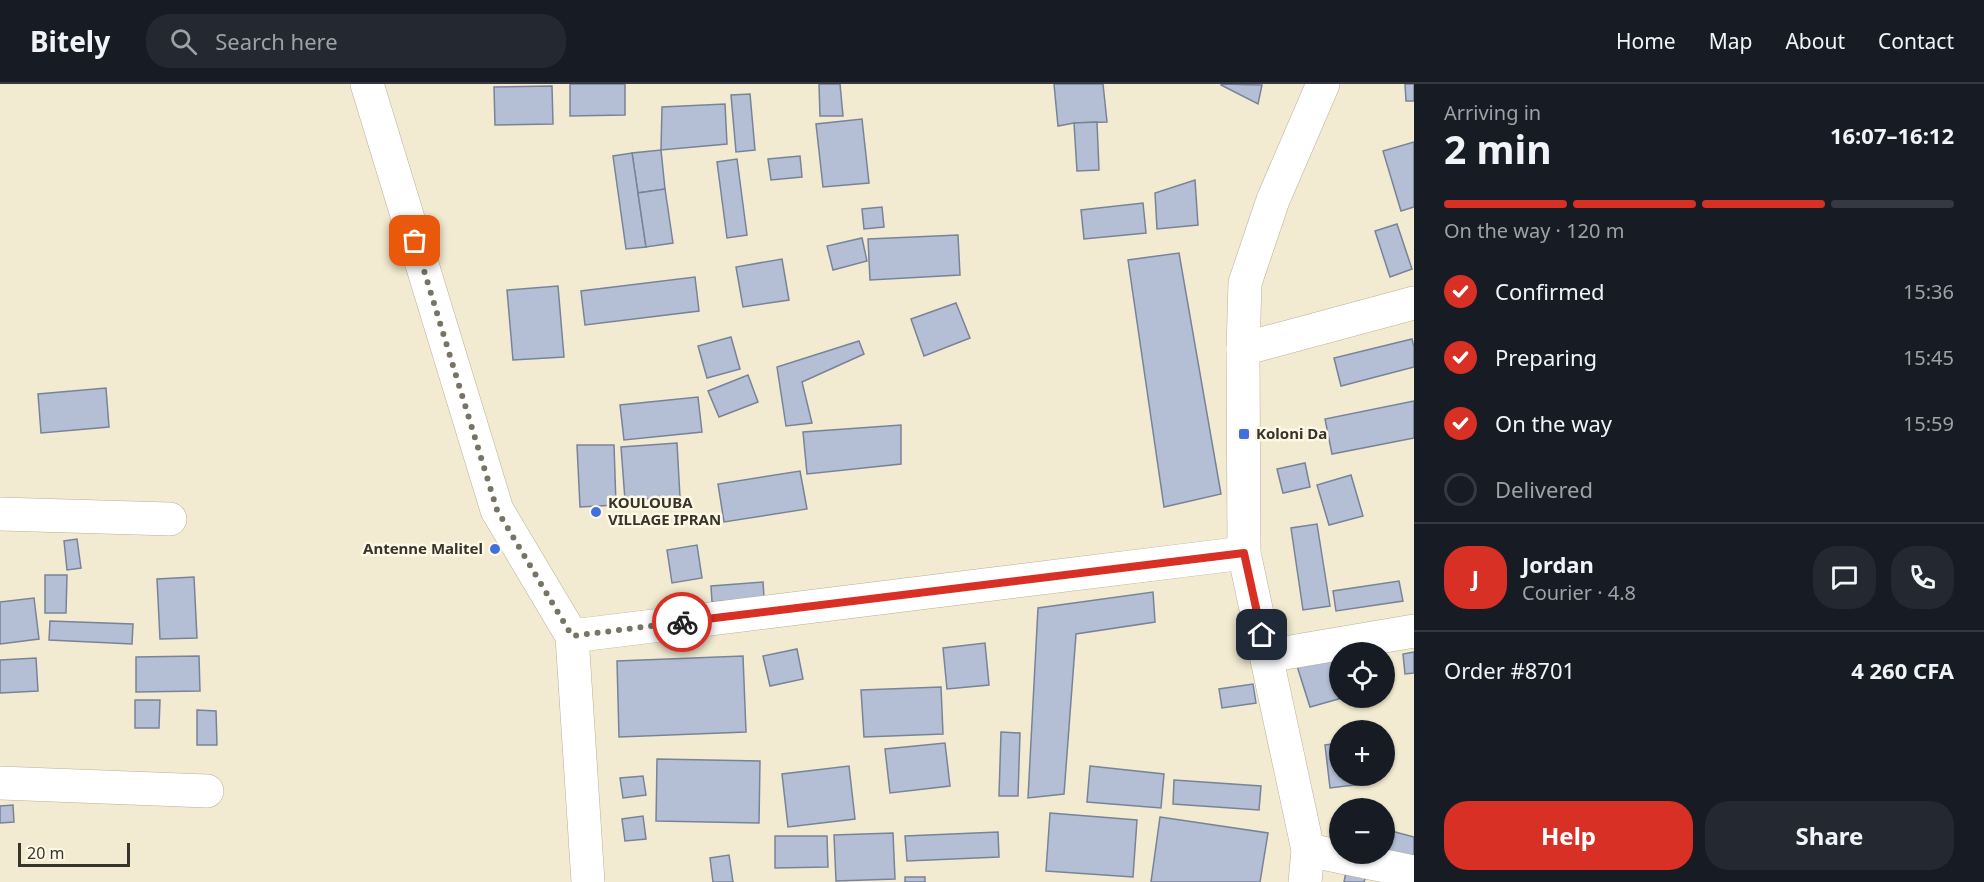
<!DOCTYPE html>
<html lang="en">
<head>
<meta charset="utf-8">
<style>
	:root { --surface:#171b24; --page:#242831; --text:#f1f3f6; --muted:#9ea1a6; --line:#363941; --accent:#d93025 }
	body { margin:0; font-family:"Noto Sans",sans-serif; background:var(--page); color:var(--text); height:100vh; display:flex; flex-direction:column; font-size:22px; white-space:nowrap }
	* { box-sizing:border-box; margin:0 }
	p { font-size:20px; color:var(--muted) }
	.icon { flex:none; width:33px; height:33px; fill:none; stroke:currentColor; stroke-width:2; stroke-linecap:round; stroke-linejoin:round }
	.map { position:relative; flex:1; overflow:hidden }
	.details { display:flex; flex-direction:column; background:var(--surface); width:570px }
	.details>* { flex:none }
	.tools { position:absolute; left:1329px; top:558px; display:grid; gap:12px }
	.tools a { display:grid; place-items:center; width:66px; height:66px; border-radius:50%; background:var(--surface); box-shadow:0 2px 4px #0004; font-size:30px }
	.scale { position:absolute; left:18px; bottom:15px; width:112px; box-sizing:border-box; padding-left:6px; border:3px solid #37342b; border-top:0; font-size:16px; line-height:21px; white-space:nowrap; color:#37342b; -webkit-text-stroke:4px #fef8e4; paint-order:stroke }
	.pin { position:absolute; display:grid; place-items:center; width:51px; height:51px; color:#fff; margin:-26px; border-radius:12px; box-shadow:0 3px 9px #0006 }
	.courier { position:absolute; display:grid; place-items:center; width:60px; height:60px; margin:-30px; border:4px solid #d93025; border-radius:50%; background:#fff; color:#222; box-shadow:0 2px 8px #0007 }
	.headline em { font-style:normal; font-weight:700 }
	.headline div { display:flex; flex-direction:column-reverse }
	.headline { display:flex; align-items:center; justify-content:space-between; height:102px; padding:0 30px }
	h1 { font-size:39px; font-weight:700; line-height:45px }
	.bar { display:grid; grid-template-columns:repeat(4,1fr); gap:9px 6px; align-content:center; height:72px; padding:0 30px }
	.bar i { height:8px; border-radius:4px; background:var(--line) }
	.bar .current { background:var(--accent) }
	.bar p { grid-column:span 4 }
	.line { display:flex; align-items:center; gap:15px; padding:0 30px; border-top:2px solid var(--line) }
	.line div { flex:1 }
	.round { display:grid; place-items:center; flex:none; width:63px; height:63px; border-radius:24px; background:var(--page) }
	ol { padding:0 30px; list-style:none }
	li { display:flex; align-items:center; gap:18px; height:66px }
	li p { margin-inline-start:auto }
	li .icon { padding:6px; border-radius:50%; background:var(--accent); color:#fff; stroke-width:4 }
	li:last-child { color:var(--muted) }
	li i { width:33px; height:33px; border:3px solid var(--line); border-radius:50% }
	.cta { display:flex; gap:12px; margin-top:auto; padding:12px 30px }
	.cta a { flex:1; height:69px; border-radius:24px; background:var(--accent); color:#fff; font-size:24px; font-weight:700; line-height:69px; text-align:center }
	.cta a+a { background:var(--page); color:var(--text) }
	header { display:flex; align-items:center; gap:36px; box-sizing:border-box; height:84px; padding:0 30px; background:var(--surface); border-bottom:2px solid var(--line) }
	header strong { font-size:28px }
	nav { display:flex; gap:33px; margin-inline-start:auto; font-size:21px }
	.search { width:420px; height:54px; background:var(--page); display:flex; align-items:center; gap:15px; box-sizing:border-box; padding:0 21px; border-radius:24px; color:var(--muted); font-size:22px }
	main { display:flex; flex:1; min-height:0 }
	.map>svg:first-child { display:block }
	.building { fill:#b4bfd6; stroke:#798398; stroke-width:1.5 }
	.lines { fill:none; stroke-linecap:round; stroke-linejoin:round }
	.minor-casing { stroke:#b7b098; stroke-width:34 }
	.tertiary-casing { stroke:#b7b098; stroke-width:34 }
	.minor { stroke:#fff; stroke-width:33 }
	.tertiary { stroke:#fff; stroke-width:33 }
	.done { stroke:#787465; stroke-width:6; stroke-dasharray:0 10.8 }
	.route { stroke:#d93025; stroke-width:8 }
	.poi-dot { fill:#406fe0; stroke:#fef8e4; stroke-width:2 }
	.labels { text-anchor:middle; stroke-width:5; stroke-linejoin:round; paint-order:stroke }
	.poi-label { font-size:15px; font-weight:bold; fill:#37342b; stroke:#fef8e4; text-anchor:start }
</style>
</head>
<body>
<header>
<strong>Bitely</strong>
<div class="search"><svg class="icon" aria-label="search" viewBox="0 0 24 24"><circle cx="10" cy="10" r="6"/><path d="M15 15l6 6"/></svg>Search here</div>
<nav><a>Home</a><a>Map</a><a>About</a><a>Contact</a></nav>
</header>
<main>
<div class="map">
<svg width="1414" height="798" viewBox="0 0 1414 798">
	<rect width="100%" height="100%" fill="#f2ebd2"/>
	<g class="building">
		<polygon points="570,0 625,0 625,31 570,32"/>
		<polygon points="819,0 840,0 843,32 820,32"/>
		<polygon points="1054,0 1103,0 1107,38 1074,39 1058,42"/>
		<polygon points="1221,0 1262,1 1258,20 1221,1"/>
		<polygon points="1405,0 1414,0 1414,17 1406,17"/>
		<polygon points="552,2 553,40 495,41 494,3"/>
		<polygon points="750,10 755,66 736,68 731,11"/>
		<polygon points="725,20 727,60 661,66 662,23"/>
		<polygon points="862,35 869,99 823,103 816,40"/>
		<polygon points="1097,38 1099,86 1077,87 1074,39"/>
		<polygon points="1414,58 1414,123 1401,127 1383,67"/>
		<polygon points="661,66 665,105 638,109 632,69"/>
		<polygon points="632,69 646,163 626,165 613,72"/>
		<polygon points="800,72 802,93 771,96 768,75"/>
		<polygon points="737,75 747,151 727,154 717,78"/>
		<polygon points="1195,96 1198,141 1157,145 1155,109"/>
		<polygon points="665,105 673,159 646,163 638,109"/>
		<polygon points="1143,119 1146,149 1084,155 1081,126"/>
		<polygon points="882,123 884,143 864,145 862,125"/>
		<polygon points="1397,140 1412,185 1390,193 1375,147"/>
		<polygon points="958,151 960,191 870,196 868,155"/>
		<polygon points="862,154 867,177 833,186 827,162"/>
		<polygon points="1179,169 1221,410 1164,423 1128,176"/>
		<polygon points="782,175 789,216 743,223 736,183"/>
		<polygon points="695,193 699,227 585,241 581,207"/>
		<polygon points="558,202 564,273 513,276 507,206"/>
		<polygon points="956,219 970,254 924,272 911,235"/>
		<polygon points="731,253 740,285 707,294 698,262"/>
		<polygon points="1412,255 1414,263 1414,283 1341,302 1334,274"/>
		<polygon points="859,257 864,270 802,298 812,339 786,342 777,283"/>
		<polygon points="748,291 758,318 719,333 708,307"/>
		<polygon points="106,304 109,343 41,349 38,310"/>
		<polygon points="698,313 702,348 624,356 620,321"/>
		<polygon points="1414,317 1414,354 1332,370 1325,335"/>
		<polygon points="901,341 901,380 807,390 803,348"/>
		<polygon points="677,359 680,413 625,416 621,363"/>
		<polygon points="577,361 614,361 616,421 580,423"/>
		<polygon points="1305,379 1310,403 1283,409 1277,385"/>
		<polygon points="800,387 807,425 724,438 718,400"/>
		<polygon points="1351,391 1363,432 1329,441 1317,401"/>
		<polygon points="1317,440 1330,522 1303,526 1291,444"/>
		<polygon points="77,455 81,484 67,486 64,457"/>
		<polygon points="697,461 702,494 672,499 667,466"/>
		<polygon points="45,491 67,491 66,529 45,529"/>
		<polygon points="194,493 197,554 160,555 157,495"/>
		<polygon points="1399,497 1403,517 1336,527 1333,507"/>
		<polygon points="763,498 764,514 712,518 711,502"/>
		<polygon points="1153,508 1155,538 1076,550 1064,710 1028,714 1038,524"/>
		<polygon points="34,514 39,555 0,560 0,518"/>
		<polygon points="50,537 133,540 132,560 49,556"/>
		<polygon points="985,559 989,601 947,605 943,564"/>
		<polygon points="797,565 803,595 770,602 763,572"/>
		<polygon points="1414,568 1414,589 1405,590 1403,570"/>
		<polygon points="1332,571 1340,596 1340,614 1342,614 1310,623 1297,582"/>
		<polygon points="199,572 200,607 136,608 136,573"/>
		<polygon points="743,572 746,648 619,653 617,577"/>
		<polygon points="36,574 38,607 0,609 0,576"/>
		<polygon points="1253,600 1256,619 1222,624 1219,605"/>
		<polygon points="941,603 943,650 864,653 861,606"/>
		<polygon points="135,616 160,616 159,644 135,644"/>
		<polygon points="197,626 216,627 217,661 197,661"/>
		<polygon points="1001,648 1020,649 1018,712 999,712"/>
		<polygon points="945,659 950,702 890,709 885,665"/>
		<polygon points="1340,659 1340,692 1369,692 1370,699 1330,704 1325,661"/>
		<polygon points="657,675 760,677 759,739 656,737"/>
		<polygon points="849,682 855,735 788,743 782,690"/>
		<polygon points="1090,682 1164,690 1161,724 1087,718"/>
		<polygon points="643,692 646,711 623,714 620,694"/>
		<polygon points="1174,696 1261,702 1259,726 1173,720"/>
		<polygon points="13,721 14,738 0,739 0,722"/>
		<polygon points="1050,729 1137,736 1133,793 1046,787"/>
		<polygon points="643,732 646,755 625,757 622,735"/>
		<polygon points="1160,733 1268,749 1260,798 1151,798"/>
		<polygon points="1384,745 1414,753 1414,773 1384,766"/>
		<polygon points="998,748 999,773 907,777 905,752"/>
		<polygon points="893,749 895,795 836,797 834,751"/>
		<polygon points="775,752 827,752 828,783 775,784"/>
		<polygon points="729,771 733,798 713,798 710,774"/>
		<polygon points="1346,788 1366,792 1364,798 1344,798"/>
		<rect x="905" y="793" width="20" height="5"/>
	</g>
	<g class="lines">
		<g class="minor-casing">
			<g id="minor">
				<polyline points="367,0 497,426 572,552 588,798"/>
				<polyline points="1243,265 1414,219"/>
				<polyline points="0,430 170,435"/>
				<polyline points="572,552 1244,469"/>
				<polyline points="1267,572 1414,547"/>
				<polyline points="0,699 207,707"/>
				<polyline points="1308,766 1414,788"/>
			</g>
		</g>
		<g class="tertiary-casing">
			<polyline id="tertiary" points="1305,798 1308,766 1244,469 1243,265 1245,199 1273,116 1323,0"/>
		</g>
		<use href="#minor" class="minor"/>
		<use href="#tertiary" class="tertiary"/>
	</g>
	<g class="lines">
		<polyline class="done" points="415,157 497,426 572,552 682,538"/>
		<polyline class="route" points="682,538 1244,469 1262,551"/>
	</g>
	<g class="poi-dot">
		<rect x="1238" y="344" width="12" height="12" rx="3"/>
		<circle cx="596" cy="428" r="6"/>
		<circle cx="495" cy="465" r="6"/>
	</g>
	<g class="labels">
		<g class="poi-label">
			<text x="1256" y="355">Koloni Da</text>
			<text x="608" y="424">KOULOUBA<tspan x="608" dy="17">VILLAGE IPRAN</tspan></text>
			<text x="483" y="470" text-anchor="end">Antenne Malitel</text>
		</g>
	</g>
</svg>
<div class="tools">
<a><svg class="icon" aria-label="locate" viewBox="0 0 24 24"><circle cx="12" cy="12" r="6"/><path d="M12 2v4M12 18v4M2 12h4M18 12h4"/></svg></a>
<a>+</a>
<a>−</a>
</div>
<div class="scale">20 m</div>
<div class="pin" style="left:415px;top:157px;background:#ea580c"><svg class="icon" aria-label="bag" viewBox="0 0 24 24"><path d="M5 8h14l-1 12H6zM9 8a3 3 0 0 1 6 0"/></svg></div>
<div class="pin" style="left:1262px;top:551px;background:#1f2937"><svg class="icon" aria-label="home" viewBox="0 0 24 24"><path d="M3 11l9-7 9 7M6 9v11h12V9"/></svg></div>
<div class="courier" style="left:682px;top:538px"><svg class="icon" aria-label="bike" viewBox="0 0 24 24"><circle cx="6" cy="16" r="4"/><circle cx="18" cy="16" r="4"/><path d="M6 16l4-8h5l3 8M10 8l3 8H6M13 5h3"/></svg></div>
</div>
<section class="details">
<div class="headline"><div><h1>2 min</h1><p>Arriving in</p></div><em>16:07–16:12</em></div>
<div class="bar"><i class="current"></i><i class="current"></i><i class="current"></i><i></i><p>On the way · 120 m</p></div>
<ol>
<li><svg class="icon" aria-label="check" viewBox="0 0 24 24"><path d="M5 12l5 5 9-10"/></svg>Confirmed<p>15:36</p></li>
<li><svg class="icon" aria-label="check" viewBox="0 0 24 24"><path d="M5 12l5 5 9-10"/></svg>Preparing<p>15:45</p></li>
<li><svg class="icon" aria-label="check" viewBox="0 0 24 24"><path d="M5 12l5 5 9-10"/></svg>On the way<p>15:59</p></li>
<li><i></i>Delivered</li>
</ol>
<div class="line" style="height:108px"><b class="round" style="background:var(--accent);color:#fff">J</b><div><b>Jordan</b><p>Courier · 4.8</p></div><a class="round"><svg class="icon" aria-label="chat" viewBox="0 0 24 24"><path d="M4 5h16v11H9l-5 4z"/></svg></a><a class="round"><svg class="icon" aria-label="phone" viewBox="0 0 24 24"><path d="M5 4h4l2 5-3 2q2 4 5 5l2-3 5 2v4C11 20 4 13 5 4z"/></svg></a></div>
<div class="line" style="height:78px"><div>Order #8701</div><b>4 260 CFA</b></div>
<div class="cta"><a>Help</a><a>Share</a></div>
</section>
</main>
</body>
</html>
